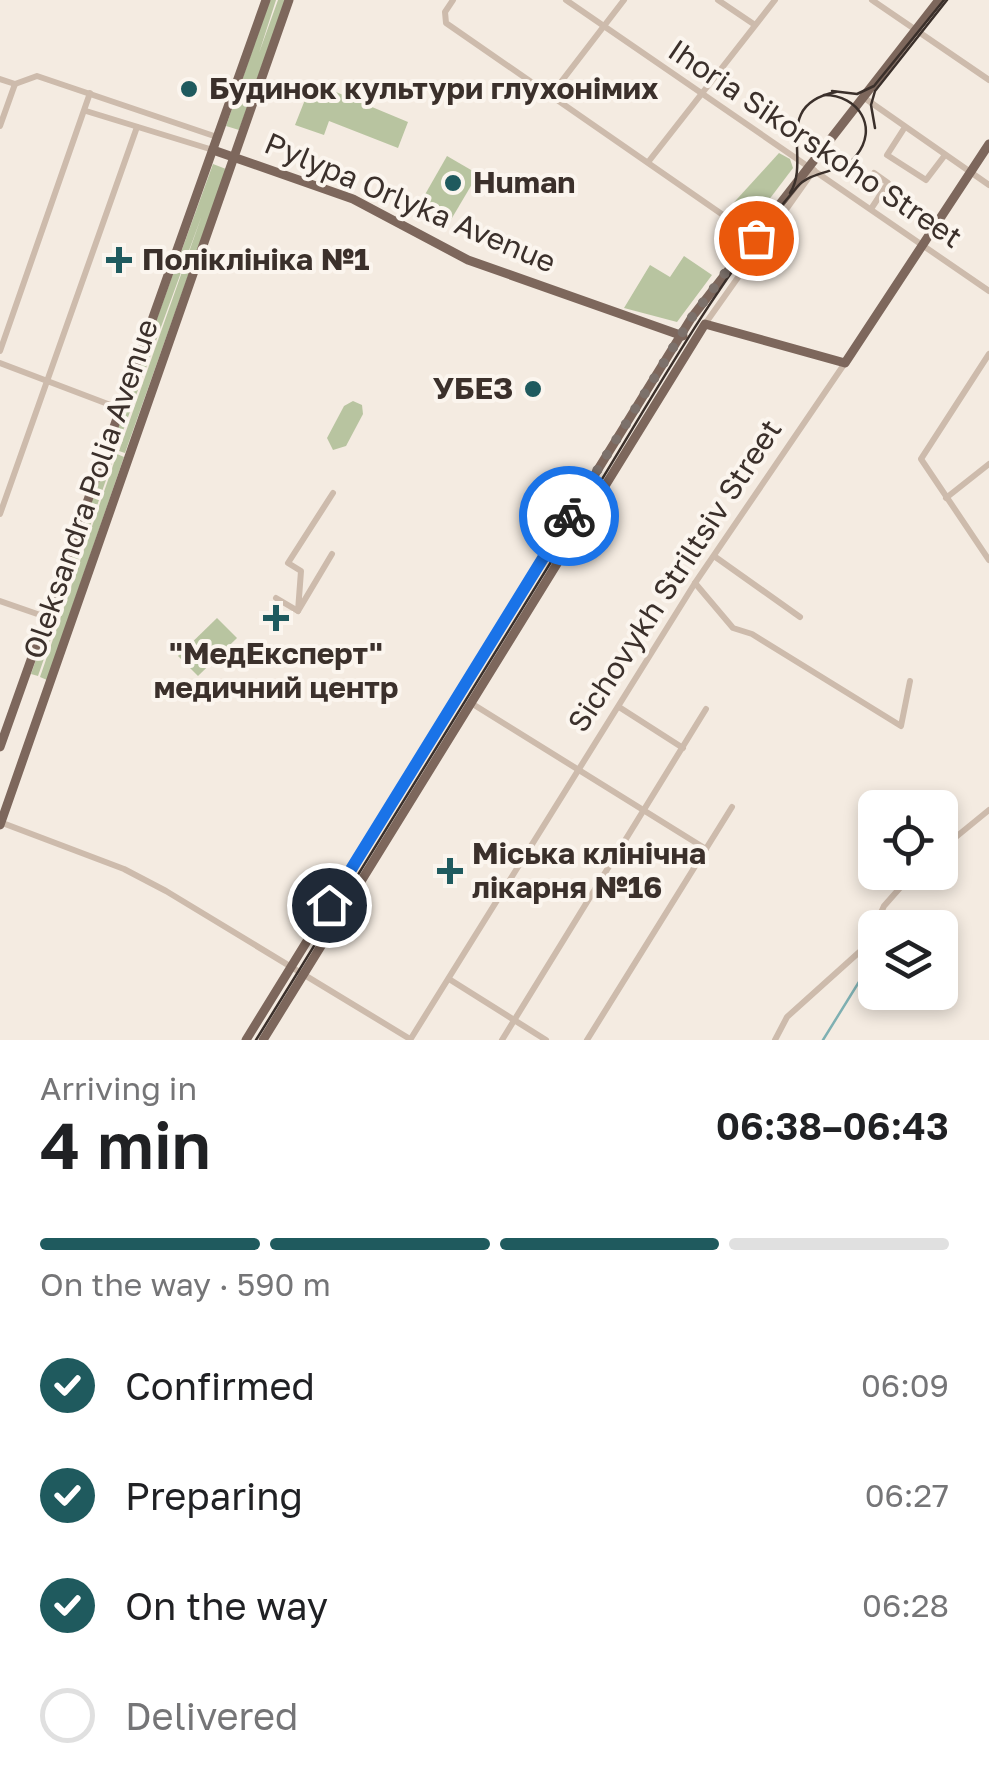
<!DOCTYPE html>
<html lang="en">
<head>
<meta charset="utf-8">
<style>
	:root { --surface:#fff; --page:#f6f6f6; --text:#202124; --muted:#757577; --line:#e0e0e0; --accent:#1f5a5e }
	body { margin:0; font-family:"Golos Text",sans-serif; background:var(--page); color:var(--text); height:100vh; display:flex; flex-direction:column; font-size:38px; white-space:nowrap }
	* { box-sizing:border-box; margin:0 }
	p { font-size:32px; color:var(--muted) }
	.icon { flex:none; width:55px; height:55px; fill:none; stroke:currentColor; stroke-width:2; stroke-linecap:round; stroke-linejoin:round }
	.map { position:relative; height:1040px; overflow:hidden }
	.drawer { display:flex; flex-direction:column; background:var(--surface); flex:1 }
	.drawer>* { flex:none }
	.fabs { position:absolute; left:858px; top:790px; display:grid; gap:20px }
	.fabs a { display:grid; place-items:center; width:100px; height:100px; border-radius:15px; background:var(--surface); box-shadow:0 5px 15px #0003; font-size:50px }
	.pin { position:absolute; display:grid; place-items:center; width:85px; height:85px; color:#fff; margin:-42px; border:5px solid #fff; border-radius:50%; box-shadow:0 2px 10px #0007 }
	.courier { position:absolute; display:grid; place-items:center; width:100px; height:100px; margin:-50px; border:8px solid #1a73e8; border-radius:50%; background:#fff; color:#222; box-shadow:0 2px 12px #0007 }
	.overview em { font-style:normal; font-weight:600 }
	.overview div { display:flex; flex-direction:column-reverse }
	.overview { display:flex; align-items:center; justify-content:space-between; height:170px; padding:0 40px }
	h1 { font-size:65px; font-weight:600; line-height:75px }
	.bar { display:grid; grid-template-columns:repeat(4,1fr); gap:15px 10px; align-content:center; height:120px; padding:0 40px }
	.bar i { height:12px; border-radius:8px; background:var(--line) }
	.bar .active { background:var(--accent) }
	.bar p { grid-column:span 4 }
	ol { padding:0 40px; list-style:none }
	li { display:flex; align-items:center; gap:30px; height:110px }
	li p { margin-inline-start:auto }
	li .icon { padding:10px; border-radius:50%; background:var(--accent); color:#fff; stroke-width:4 }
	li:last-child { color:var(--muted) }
	li i { width:55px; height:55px; border:5px solid var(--line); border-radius:50% }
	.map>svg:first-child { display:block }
	.green { fill:#b8c4a0 }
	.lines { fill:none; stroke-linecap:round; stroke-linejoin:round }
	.stream { stroke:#7fb0b2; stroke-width:2.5 }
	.minor { stroke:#cdbbac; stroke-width:6 }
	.major { stroke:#7d675c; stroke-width:9 }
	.tram { stroke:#3b302b; stroke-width:2.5 }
	.done { stroke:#7c716b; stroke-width:10; stroke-dasharray:0 18 }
	.route { stroke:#1a73e8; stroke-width:12 }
	.poi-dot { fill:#1f5a5e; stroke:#fbf5ee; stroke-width:4 }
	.labels { text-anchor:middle; stroke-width:8; stroke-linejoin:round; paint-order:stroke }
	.poi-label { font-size:30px; font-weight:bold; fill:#3b302b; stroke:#fbf5ee; text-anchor:start }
	.street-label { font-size:30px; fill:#3b302b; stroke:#fbf5ee }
</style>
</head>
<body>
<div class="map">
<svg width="989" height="1040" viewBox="0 0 989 1040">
	<rect width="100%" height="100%" fill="#f4ebe1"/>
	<g class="green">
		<polygon points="270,0 276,0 259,53 278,0 285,0 239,130 226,126"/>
		<polygon points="312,82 408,122 398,148 329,121 324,135 295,125"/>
		<polygon points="779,153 790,159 793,168 750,225 727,210"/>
		<polygon points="447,156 478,174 449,223 419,205"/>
		<polygon points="213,164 226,169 125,453 119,451 202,215 116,450 110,448"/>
		<polygon points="684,256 712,275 677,322 624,308 650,265 670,277"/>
		<polygon points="353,401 362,405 363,414 346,446 333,450 327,438 344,406"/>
		<polygon points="109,451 115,454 38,676 31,674"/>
		<polygon points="117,454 124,457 47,680 40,677"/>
		<polygon points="217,618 237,638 198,676 178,656"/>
	</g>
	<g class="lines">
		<polyline class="stream" points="823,1040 875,956"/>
		<g class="minor">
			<polyline points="453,0 445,12 446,23 762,242"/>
			<polyline points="566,0 989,291"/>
			<polyline points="718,0 755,25"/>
			<polyline points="872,0 989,80"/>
			<polyline points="0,79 15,84"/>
			<polyline points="15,84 37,76 217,137"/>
			<polyline points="551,95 624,0"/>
			<polyline points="863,97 989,185"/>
			<polyline points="86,111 213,150"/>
			<polyline points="0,126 15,84"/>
			<polyline points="905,127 887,155 926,180 945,155"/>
			<polyline points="649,161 775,0"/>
			<polyline points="871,209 888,183 874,173"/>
			<polyline points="705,324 814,170"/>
			<polyline points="0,351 90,93"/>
			<polyline points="989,354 921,459 989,560"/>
			<polyline points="0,363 121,409"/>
			<polyline points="946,498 989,464"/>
			<polyline points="0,514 137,127"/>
			<polyline points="332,554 298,611 301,571 288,563 333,493"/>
			<polyline points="714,556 800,617"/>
			<polyline points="695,583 733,628 752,634 901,726 910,681"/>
			<polyline points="276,598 298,611"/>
			<polyline points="0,601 46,617"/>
			<polyline points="471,703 706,849"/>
			<polyline points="619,707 683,748"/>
			<polyline points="0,822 124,869 166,891 410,1039"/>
			<polyline points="940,850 989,810"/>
			<polyline points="449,979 546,1040"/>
			<polyline points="410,1040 695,583 845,363"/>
			<polyline points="502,1040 706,709"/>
			<polyline points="587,1040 732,807"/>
			<polyline points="775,1040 787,1017 866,946 884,906 914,872"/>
		</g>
		<g class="major">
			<polyline points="213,150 353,199 468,260 683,336"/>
			<polyline points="0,747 266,0"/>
			<polyline points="0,825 289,0"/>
			<polyline points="246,1040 692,317 939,0"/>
			<polyline points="263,1040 705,324 845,363 989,144"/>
		</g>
		<g class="tram">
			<polyline points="832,91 857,94 874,86 944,0"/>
			<polyline points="875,128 871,105 875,91 947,0"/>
			<path d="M790 193C812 159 771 105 836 92"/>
			<path d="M256 1040C365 863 474 686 583 510 651 401 713 285 797 187 813 169 842 174 856 156 879 128 859 95 824 95"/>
		</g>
	</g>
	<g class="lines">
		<polyline class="done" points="569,516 692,317 753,236 756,238"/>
		<polyline class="route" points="329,905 569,516"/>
	</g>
	<g class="poi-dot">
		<circle cx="189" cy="89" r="10"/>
		<circle cx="453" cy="183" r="10"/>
		<path d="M114 245h10v10h10v10h-10v10h-10v-10h-10v-10h10z"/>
		<circle cx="533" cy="389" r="10"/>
		<path d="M271 603h10v10h10v10h-10v10h-10v-10h-10v-10h10z"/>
		<path d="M445 856h10v10h10v10h-10v10h-10v-10h-10v-10h10z"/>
	</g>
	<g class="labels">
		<g class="poi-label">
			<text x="209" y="99">Будинок культури глухонімих</text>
			<text x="473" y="193">Human</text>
			<text x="142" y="270">Поліклініка №1</text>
			<text x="513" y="399" text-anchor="end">УБЕЗ</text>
			<text x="276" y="664" text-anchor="middle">"МедЕксперт"<tspan x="276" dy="34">медичний центр</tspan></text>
			<text x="472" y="864">Міська клінічна<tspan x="472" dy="34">лікарня №16</tspan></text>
		</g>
		<g class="street-label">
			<text transform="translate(815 144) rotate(34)" y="10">Ihoria Sikorskoho Street</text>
			<text transform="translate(410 203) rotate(23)" y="10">Pylypa Orlyka Avenue</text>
			<text transform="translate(91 489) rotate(-71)" y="10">Oleksandra Polia Avenue</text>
			<text transform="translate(675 576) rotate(-57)" y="10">Sichovykh Striltsiv Street</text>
		</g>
	</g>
</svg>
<div class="fabs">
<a><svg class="icon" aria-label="locate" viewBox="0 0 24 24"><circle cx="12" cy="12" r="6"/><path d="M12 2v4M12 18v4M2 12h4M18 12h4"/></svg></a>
<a><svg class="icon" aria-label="layers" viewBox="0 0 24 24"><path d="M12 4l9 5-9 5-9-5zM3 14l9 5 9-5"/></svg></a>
</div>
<div class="pin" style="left:756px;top:238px;background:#ea580c"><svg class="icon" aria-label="bag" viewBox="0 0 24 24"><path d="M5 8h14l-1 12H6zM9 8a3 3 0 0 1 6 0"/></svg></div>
<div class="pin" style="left:329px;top:905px;background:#1f2937"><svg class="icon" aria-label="home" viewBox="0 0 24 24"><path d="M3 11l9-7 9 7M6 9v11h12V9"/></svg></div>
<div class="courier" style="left:569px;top:516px"><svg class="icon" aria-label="bike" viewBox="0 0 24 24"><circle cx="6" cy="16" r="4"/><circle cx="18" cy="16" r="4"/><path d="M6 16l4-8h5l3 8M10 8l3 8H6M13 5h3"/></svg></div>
</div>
<section class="drawer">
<div class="overview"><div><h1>4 min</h1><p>Arriving in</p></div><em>06:38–06:43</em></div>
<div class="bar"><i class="active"></i><i class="active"></i><i class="active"></i><i></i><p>On the way · 590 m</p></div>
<ol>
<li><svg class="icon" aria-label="check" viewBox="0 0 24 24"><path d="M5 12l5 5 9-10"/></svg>Confirmed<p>06:09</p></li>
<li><svg class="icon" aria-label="check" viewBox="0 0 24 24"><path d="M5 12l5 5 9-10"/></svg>Preparing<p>06:27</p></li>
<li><svg class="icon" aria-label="check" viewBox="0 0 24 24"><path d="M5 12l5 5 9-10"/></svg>On the way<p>06:28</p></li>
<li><i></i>Delivered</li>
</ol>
</section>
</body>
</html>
